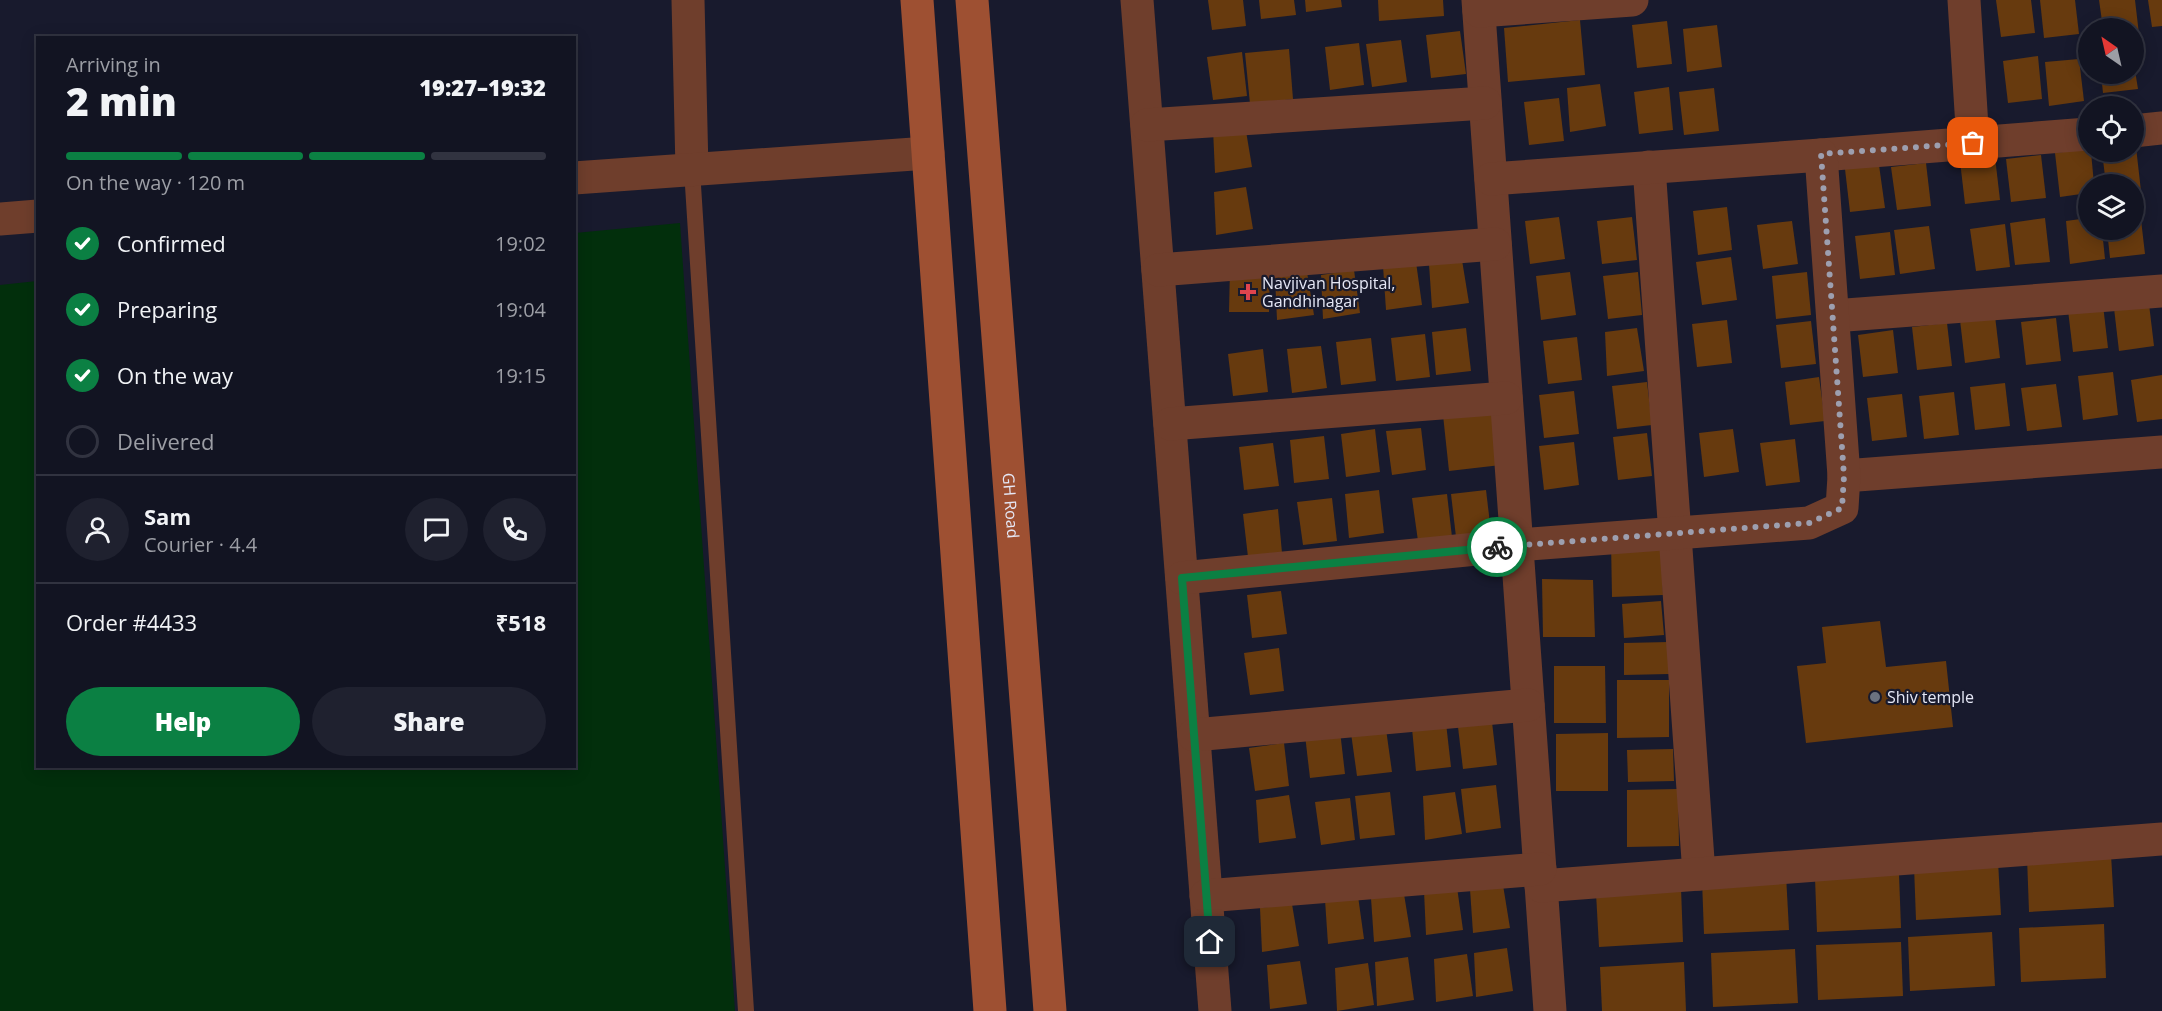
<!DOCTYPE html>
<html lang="en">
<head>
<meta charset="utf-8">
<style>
	:root { --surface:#121422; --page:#1f212f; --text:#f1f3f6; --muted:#9c9ea5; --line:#313340; --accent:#0b8043 }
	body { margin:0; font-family:"Open Sans",sans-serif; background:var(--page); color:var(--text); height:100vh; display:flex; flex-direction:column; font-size:22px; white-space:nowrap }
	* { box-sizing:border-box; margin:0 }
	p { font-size:20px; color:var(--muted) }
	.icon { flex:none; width:33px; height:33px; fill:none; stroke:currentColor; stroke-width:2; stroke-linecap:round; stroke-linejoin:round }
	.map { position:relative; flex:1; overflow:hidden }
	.side { position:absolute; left:36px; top:36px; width:540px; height:732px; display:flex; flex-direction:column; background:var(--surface); border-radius:0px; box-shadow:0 3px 15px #0003,0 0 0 2px var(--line) }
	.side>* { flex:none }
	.needle { width:39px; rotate:326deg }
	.controls { position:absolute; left:2078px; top:18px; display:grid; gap:12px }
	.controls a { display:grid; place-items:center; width:66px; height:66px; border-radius:50%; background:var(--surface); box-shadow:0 3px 15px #0003,0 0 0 2px var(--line); font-size:30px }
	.pin { position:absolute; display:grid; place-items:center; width:51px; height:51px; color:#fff; margin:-26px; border-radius:12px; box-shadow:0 3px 9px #0006 }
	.courier { position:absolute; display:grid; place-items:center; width:60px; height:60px; margin:-30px; border:4px solid #0b8043; border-radius:50%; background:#fff; color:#222; box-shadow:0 2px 8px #0007 }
	.headline em { font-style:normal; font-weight:800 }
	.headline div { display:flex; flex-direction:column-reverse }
	.headline { display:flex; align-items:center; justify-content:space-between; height:102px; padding:0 30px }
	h1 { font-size:39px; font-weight:800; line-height:45px }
	.bar { display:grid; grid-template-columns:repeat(4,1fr); gap:9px 6px; align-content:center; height:72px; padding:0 30px }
	.bar i { height:8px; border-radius:4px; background:var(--line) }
	.bar .current { background:var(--accent) }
	.bar p { grid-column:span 4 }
	.line { display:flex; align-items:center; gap:15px; padding:0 30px; border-top:2px solid var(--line) }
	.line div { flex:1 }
	.round { display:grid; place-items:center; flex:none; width:63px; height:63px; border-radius:32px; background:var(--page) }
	ol { padding:0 30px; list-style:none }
	li { display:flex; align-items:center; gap:18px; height:66px }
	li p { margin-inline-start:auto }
	li .icon { padding:6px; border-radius:50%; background:var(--accent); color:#fff; stroke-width:4 }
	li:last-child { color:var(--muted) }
	li i { width:33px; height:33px; border:3px solid var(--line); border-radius:50% }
	.action { display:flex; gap:12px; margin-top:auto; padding:12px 30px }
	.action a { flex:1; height:69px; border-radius:36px; background:var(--accent); color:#fff; font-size:24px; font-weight:800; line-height:69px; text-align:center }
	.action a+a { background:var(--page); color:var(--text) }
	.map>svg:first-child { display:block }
	.green { fill:#022f0c }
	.building { fill:#673a0e }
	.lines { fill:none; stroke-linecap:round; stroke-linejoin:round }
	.lane { stroke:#6f3e2c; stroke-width:16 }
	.street { stroke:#6f3e2c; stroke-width:33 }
	.secondary { stroke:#9e5032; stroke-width:33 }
	.done { stroke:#9d9faf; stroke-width:6; stroke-dasharray:0 10.8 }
	.route { stroke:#0b8043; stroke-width:8 }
	.health-dot { fill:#e0444e; stroke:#181a2d; stroke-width:2 }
	.worship-dot { fill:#6b7280; stroke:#181a2d; stroke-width:2 }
	.labels { text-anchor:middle; stroke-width:4.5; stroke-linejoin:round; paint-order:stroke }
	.poi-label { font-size:16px; fill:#e5e7f5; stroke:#181a2d; text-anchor:start }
	.street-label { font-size:16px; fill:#e5e7f5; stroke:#181a2d }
</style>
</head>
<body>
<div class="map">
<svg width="2162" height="1011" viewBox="0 0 2162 1011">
	<rect width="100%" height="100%" fill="#181a2d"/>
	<polygon class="green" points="680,223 735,1011 0,1011 0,285 37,281 38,766 574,766 575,233"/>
	<g class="building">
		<polygon points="1208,0 1243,0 1246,26 1212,30"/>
		<polygon points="1259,0 1294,0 1296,15 1261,19"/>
		<polygon points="1305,0 1341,0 1342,7 1306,12"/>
		<polygon points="1378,0 1443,0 1444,16 1379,21"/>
		<polygon points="1996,0 2031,0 2035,33 2001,37"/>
		<polygon points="2040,0 2075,0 2079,34 2044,38"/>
		<polygon points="2099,0 2135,0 2139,34 2133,35 2133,28 2103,28"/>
		<polygon points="2148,0 2162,0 2162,26 2152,27"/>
		<polygon points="1580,20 1585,75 1508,82 1504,28"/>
		<polygon points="1667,21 1672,64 1637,68 1632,25"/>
		<polygon points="1717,25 1722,67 1687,72 1683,29"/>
		<polygon points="1460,31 1466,74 1431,78 1426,35"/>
		<polygon points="1401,40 1407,82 1372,87 1366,44"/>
		<polygon points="1359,43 1364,85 1330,90 1325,47"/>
		<polygon points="1289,49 1293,99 1250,104 1245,53"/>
		<polygon points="1242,52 1247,96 1213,100 1207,57"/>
		<polygon points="2038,56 2042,99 2008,103 2003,61"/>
		<polygon points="2133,58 2138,89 2103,93 2101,74 2133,74"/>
		<polygon points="2079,59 2084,101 2049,106 2045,62"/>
		<polygon points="1600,84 1606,126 1570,132 1567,88"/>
		<polygon points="1669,87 1673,130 1639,134 1634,92"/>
		<polygon points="1714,88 1719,131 1684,135 1679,92"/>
		<polygon points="1559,98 1564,141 1529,145 1524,102"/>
		<polygon points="1245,125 1252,167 1215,173 1213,129"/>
		<polygon points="2136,147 2141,191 2133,192 2133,184 2106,184 2102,152 2133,152 2133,148"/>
		<polygon points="2088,149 2088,152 2091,152 2094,184 2088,184 2088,193 2060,197 2055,153"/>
		<polygon points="2041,155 2046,198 2011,202 2006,159"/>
		<polygon points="1995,157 2000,200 1965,204 1960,161"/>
		<polygon points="1926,163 1931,206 1897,210 1891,167"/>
		<polygon points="1879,165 1885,208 1850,212 1845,169"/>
		<polygon points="1246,187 1253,229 1216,235 1214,192"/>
		<polygon points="1727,207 1732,250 1698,255 1693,211"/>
		<polygon points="2140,211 2145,254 2110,258 2107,230 2133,230 2133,212"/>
		<polygon points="1559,217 1565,259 1530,264 1525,221"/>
		<polygon points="1632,217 1637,260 1602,264 1597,221"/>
		<polygon points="2045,218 2050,262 2015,265 2010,223"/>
		<polygon points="2088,218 2088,230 2102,230 2105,259 2070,264 2066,221"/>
		<polygon points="1792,221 1798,264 1763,269 1757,225"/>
		<polygon points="2005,224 2010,267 1976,271 1970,229"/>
		<polygon points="1929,226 1935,269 1900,274 1894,230"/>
		<polygon points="1890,232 1895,275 1860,279 1855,236"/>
		<polygon points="1731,257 1737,300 1702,305 1696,262"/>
		<polygon points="1462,260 1469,303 1432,308 1429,264"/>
		<polygon points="1416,262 1422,305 1386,310 1383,266"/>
		<polygon points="1270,267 1269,312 1229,312 1230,268"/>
		<polygon points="1354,270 1360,313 1323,319 1321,275"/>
		<polygon points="1307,272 1314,315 1277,320 1275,276"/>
		<polygon points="1570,272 1576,315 1541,320 1536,276"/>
		<polygon points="1638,272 1642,315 1608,319 1603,276"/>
		<polygon points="1807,272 1811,315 1776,319 1772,276"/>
		<polygon points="2149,304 2154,346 2119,351 2114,308"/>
		<polygon points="2103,305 2108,348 2073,352 2068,310"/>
		<polygon points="1995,316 2000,358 1965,363 1960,320"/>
		<polygon points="2056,318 2061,361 2026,365 2021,322"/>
		<polygon points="1727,320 1732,363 1697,367 1692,324"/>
		<polygon points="1811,321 1816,364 1781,368 1776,325"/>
		<polygon points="1947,323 1952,366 1917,370 1912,327"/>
		<polygon points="1466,328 1471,371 1436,375 1432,332"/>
		<polygon points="1637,328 1644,371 1607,376 1605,332"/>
		<polygon points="1893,330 1898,373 1863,377 1858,335"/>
		<polygon points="1425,334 1430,377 1396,381 1391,338"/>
		<polygon points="1577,337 1582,380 1548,384 1543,341"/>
		<polygon points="1371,338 1376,381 1341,385 1336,342"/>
		<polygon points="1321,346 1327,388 1292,393 1287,349"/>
		<polygon points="1263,349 1268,392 1233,396 1228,354"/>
		<polygon points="2113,372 2118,415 2083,420 2078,376"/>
		<polygon points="2162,375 2162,419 2137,422 2131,380"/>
		<polygon points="1819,377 1825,421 1790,425 1785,382"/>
		<polygon points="1647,382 1652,425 1617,429 1612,386"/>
		<polygon points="2005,383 2010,426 1975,430 1970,387"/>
		<polygon points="2056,384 2062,427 2027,431 2021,388"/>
		<polygon points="1574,391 1579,434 1544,438 1539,395"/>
		<polygon points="1954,392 1959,435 1924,439 1919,396"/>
		<polygon points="1902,394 1907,437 1872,441 1867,398"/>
		<polygon points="1494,409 1501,465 1449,471 1443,415"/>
		<polygon points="1421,428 1426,470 1392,475 1386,431"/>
		<polygon points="1375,429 1380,472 1346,477 1341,434"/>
		<polygon points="1733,429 1739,472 1704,477 1699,433"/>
		<polygon points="1647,433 1652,476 1618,480 1613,437"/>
		<polygon points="1324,436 1329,479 1294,483 1290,440"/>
		<polygon points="1795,439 1800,482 1766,486 1760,443"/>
		<polygon points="1574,442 1579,485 1544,490 1539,446"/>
		<polygon points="1273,443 1279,486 1244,490 1239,447"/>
		<polygon points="1379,490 1384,533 1349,538 1345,494"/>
		<polygon points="1486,490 1491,532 1456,537 1451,494"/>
		<polygon points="1447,494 1452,537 1418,541 1412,498"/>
		<polygon points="1332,498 1337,541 1303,545 1297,502"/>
		<polygon points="1278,509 1282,553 1248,557 1243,514"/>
		<polygon points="1661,540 1663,595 1612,597 1611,541"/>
		<polygon points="1542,579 1593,580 1595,637 1543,637"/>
		<polygon points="1281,591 1287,634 1252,638 1247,595"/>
		<polygon points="1661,601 1664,635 1624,638 1622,604"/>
		<polygon points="1880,621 1886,667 1946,661 1953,727 1806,743 1797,666 1826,663 1822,627"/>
		<polygon points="1669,642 1669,674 1624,675 1624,643"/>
		<polygon points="1279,648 1284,691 1250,695 1244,653"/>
		<polygon points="1554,666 1605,666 1606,723 1554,723"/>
		<polygon points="1617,680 1669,680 1669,737 1617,738"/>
		<polygon points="1492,722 1497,765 1463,769 1458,727"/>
		<polygon points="1446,723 1451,767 1416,771 1412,728"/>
		<polygon points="1386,729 1392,772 1357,776 1351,733"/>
		<polygon points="1340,731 1345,774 1310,778 1305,735"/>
		<polygon points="1608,733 1608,791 1556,791 1556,734"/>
		<polygon points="1284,743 1289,786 1255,791 1249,748"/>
		<polygon points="1673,749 1674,781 1628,782 1627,750"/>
		<polygon points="1496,785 1501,828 1466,833 1461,789"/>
		<polygon points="1678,789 1679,846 1627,847 1627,790"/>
		<polygon points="1390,792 1395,835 1360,839 1355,796"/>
		<polygon points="1455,792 1462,834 1425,840 1423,796"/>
		<polygon points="1289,795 1296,838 1259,843 1256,800"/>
		<polygon points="1350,798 1355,840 1321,845 1315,802"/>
		<polygon points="2111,854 2114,907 2029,912 2027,857"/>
		<polygon points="1998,861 2001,915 1916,920 1914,866"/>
		<polygon points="1899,874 1901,928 1817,932 1815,878"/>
		<polygon points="1786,875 1789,930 1704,934 1702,880"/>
		<polygon points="1503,885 1510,928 1473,933 1470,889"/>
		<polygon points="1457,887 1463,930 1426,935 1424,891"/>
		<polygon points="1681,888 1683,942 1599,947 1596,893"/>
		<polygon points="1404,894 1411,937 1374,942 1371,898"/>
		<polygon points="1358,896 1364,939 1328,944 1325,900"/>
		<polygon points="1292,904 1299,946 1262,952 1260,908"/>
		<polygon points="2104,924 2106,978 2021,982 2019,928"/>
		<polygon points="1992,932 1995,986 1910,991 1908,937"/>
		<polygon points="1901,942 1903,996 1818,1000 1816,945"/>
		<polygon points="1507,948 1513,991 1476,997 1474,953"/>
		<polygon points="1795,949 1798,1003 1713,1007 1711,953"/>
		<polygon points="1467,954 1473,996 1436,1002 1434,959"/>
		<polygon points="1408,957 1414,1000 1377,1006 1375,962"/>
		<polygon points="1300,961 1307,1004 1270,1009 1267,965"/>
		<polygon points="1684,962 1686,1011 1602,1011 1600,967"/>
		<polygon points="1368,963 1374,1005 1337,1011 1335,968"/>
	</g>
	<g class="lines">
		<polyline class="lane" points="692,170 746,1011"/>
		<g class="street">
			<polyline points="688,0 692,170"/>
			<polyline points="1137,0 1215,1011"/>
			<polyline points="1478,0 1550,1011"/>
			<polyline points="1964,0 1973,143"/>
			<polyline points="1479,11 1632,0"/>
			<polyline points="1147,125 1485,103"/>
			<polyline points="2133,131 2162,128"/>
			<polyline points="1821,155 2088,134"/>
			<polyline points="1649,167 1699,874"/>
			<polyline points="574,178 928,153"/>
			<polyline points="0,219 38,216"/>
			<polyline points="1158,270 1495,244"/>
			<polyline points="1833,316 2162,291"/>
			<polyline points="1170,424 1506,398"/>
			<polyline points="1844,476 2162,452"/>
			<polyline points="1182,578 1517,545 1809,523 1842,508 1844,476 1821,155 1491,179"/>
			<polyline points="1194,735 1528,705"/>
			<polyline points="1541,886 2162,839"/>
			<polyline points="1206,896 1540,869"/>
		</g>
		<g class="secondary">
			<polyline points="917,0 990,1011"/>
			<path id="s1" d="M972 0 1050 1011"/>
		</g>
	</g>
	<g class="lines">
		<polyline class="done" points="1497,547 1809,523 1842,508 1844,476 1821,154 1973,143"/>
		<polyline class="route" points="1210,942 1182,578 1497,547"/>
	</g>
	<path class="health-dot" d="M1245 283h6v6h6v6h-6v6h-6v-6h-6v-6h6z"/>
	<circle class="worship-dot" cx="1875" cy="697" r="6"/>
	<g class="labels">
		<g class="poi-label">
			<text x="1262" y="289">Navjivan Hospital,<tspan x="1262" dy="18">Gandhinagar</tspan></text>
			<text x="1887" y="703">Shiv temple</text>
		</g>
		<g class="street-label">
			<text dy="6" stroke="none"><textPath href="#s1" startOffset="507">GH Road</textPath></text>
		</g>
	</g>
</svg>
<div class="controls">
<a><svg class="needle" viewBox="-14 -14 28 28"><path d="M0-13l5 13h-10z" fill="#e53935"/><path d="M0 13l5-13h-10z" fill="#9c9ea5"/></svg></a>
<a><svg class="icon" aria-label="locate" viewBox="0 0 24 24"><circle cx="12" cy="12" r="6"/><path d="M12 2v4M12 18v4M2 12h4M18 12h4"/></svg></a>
<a><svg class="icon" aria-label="layers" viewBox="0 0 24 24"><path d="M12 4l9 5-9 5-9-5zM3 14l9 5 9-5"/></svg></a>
</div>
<div class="pin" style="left:1973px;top:143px;background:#ea580c"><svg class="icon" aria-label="bag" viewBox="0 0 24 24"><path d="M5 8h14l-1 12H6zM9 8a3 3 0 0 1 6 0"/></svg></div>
<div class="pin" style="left:1210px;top:942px;background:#1f2937"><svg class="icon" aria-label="home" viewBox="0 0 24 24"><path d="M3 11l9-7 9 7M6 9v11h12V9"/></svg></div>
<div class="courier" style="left:1497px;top:547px"><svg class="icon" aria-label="bike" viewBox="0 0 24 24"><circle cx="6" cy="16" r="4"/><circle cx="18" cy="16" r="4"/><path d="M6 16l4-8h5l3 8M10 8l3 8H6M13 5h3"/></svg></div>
<section class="side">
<div class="headline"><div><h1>2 min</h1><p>Arriving in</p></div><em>19:27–19:32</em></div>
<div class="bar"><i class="current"></i><i class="current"></i><i class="current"></i><i></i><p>On the way · 120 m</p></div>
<ol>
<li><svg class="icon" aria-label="check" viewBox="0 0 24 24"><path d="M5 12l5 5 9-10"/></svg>Confirmed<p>19:02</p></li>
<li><svg class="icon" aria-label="check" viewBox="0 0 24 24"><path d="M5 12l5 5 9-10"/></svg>Preparing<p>19:04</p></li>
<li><svg class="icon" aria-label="check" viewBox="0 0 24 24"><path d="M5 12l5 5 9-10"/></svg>On the way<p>19:15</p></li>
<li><i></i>Delivered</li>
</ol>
<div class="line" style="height:108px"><a class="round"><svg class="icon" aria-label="person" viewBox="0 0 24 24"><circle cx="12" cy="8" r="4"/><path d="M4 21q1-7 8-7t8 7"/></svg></a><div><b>Sam</b><p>Courier · 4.4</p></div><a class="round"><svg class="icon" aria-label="chat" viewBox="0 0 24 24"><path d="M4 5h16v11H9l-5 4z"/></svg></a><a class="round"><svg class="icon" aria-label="phone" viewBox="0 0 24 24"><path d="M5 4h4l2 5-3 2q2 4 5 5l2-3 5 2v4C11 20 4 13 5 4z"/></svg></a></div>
<div class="line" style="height:78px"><div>Order #4433</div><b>₹518</b></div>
<div class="action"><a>Help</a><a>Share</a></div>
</section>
</div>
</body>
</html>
